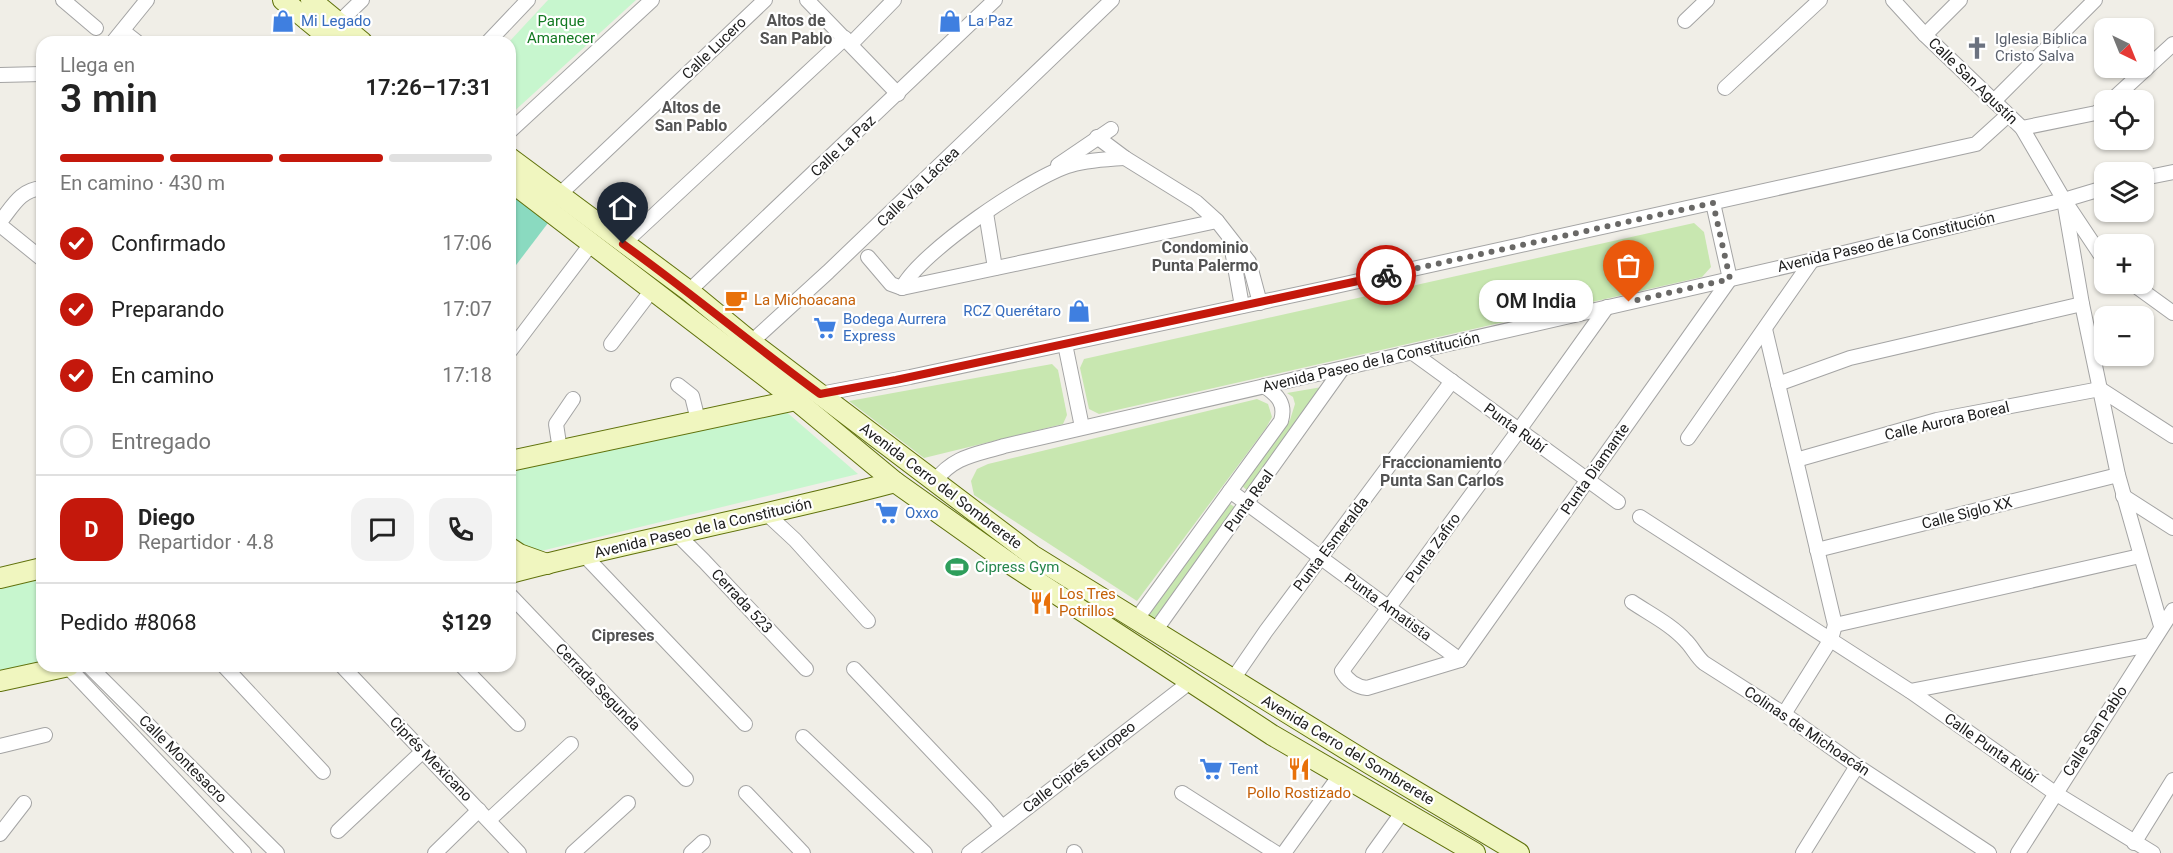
<!DOCTYPE html>
<html lang="es">
<head>
<meta charset="utf-8">
<style>
	:root { --surface:#fff; --page:#f2f2f2; --text:#222; --muted:#767676; --line:#e0e0e0; --accent:#c4180c }
	body { margin:0; font-family:Roboto,sans-serif; background:var(--page); color:var(--text); height:100vh; display:flex; flex-direction:column; font-size:22px; white-space:nowrap }
	* { box-sizing:border-box; margin:0 }
	p { font-size:20px; color:var(--muted) }
	.icon { flex:none; width:33px; height:33px; fill:none; stroke:currentColor; stroke-width:2; stroke-linecap:round; stroke-linejoin:round }
	.map { position:relative; flex:1; overflow:hidden }
	.sheet { position:absolute; left:36px; top:36px; width:480px; height:636px; display:flex; flex-direction:column; background:var(--surface); border-radius:18px; box-shadow:0 2px 4px #0004 }
	.sheet>* { flex:none }
	.needle { width:39px; rotate:137deg }
	.buttons { position:absolute; left:2094px; top:18px; display:grid; gap:12px }
	.buttons a { display:grid; place-items:center; width:60px; height:60px; border-radius:12px; background:var(--surface); box-shadow:0 2px 4px #0004; font-size:30px }
	.pin { position:absolute; display:grid; place-items:center; width:51px; height:51px; color:#fff; margin:-62px -26px; border-radius:50% 50% 50% 0; rotate:-45deg; box-shadow:0 0 6px #0007 }
	.pin .icon { rotate:45deg }
	.courier { position:absolute; display:grid; place-items:center; width:60px; height:60px; margin:-30px; border:4px solid #c4180c; border-radius:50%; background:#fff; color:#222; box-shadow:0 2px 8px #0007 }
	.bubble { position:absolute; height:42px; border-radius:18px; background:var(--surface); box-shadow:0 2px 4px #0004; font-size:20px; font-weight:600; line-height:42px; text-align:center }
	.summary em { font-style:normal; font-weight:600 }
	.summary div { display:flex; flex-direction:column-reverse }
	.summary { display:flex; align-items:center; justify-content:space-between; height:102px; padding:0 24px }
	h1 { font-size:39px; font-weight:600; line-height:45px }
	.bar { display:grid; grid-template-columns:repeat(4,1fr); gap:9px 6px; align-content:center; height:72px; padding:0 24px }
	.bar i { height:8px; border-radius:4px; background:var(--line) }
	.bar .on { background:var(--accent) }
	.bar p { grid-column:span 4 }
	.line { display:flex; align-items:center; gap:15px; padding:0 24px; border-top:2px solid var(--line) }
	.line div { flex:1 }
	.round { display:grid; place-items:center; flex:none; width:63px; height:63px; border-radius:18px; background:var(--page) }
	ol { padding:0 24px; list-style:none }
	li { display:flex; align-items:center; gap:18px; height:66px }
	li p { margin-inline-start:auto }
	li .icon { padding:6px; border-radius:50%; background:var(--accent); color:#fff; stroke-width:4 }
	li:last-child { color:var(--muted) }
	li i { width:33px; height:33px; border:3px solid var(--line); border-radius:50% }
	.map>svg:first-child { display:block }
	.grass { fill:#c8e7b0 }
	.park { fill:#c7f6ce }
	.pitch { fill:#8adac0 }
	.lines { fill:none; stroke-linecap:round; stroke-linejoin:round }
	.street-casing { stroke:#a4a4a4; stroke-width:16 }
	.secondary-casing { stroke:#60720c; stroke-width:22 }
	.street { stroke:#fff; stroke-width:14 }
	.secondary { stroke:#f0f6bf; stroke-width:20 }
	.done { stroke:#696866; stroke-width:6; stroke-dasharray:0 10.8 }
	.route { stroke:#c4180c; stroke-width:8 }
	.labels { text-anchor:middle; stroke-width:4.5; stroke-linejoin:round; paint-order:stroke }
	.shop-label { font-size:15px; fill:#366cbe; stroke:#fff; text-anchor:start }
	.park-label { font-size:15px; fill:#137922; stroke:#fff }
	.worship-label { font-size:15px; fill:#5b616d; stroke:#fff; text-anchor:start }
	.street-label { font-size:15px; fill:#202020; stroke:#fff }
	.food-label { font-size:15px; fill:#c56008; stroke:#fff; text-anchor:start }
	.leisure-label { font-size:15px; fill:#27864d; stroke:#fff; text-anchor:start }
	.neighbourhood-label { font-size:16px; font-weight:bold; fill:#535353; stroke:#fff }
</style>
</head>
<body>
<div class="map">
<svg width="2173" height="853" viewBox="0 0 2173 853">
	<rect width="100%" height="100%" fill="#f0eee7"/>
	<g class="grass">
		<polygon points="1694,223 1704,232 1711,267 1702,277 1099,414 1089,409 1080,368 1084,359"/>
		<polygon points="1052,364 1058,370 1067,415 1063,424 924,458 849,401"/>
		<polygon points="1322,387 1248,491 1242,486 1290,420 1295,404 1293,397 1287,393"/>
		<polygon points="1257,399 1268,404 1272,417 1266,428 1137,601 974,495 971,481 977,469 988,464"/>
		<polygon points="1230,504 1236,508 1154,621 1148,616"/>
	</g>
	<g class="park">
		<polygon points="548,0 636,0 510,115 509,42"/>
		<polygon points="783,409 858,474 541,551 521,544 510,534 510,477 523,466"/>
		<polygon points="42,579 42,664 0,674 0,589"/>
	</g>
	<polygon class="pitch" points="510,194 548,223 510,273"/>
	<g class="lines">
		<g class="street-casing">
			<g id="street">
				<polyline points="63,0 96,28"/>
				<polyline points="807,0 898,94"/>
				<polyline points="1893,0 1925,35 2022,128 2064,200 2104,260"/>
				<polyline points="1685,21 1707,0"/>
				<polyline points="333,28 362,0"/>
				<polyline points="123,31 137,42"/>
				<polyline points="1925,35 1960,0"/>
				<polyline points="113,42 147,0"/>
				<polyline points="488,42 528,0"/>
				<polyline points="851,44 894,0"/>
				<polyline points="0,75 42,74"/>
				<polyline points="1725,88 1820,0"/>
				<polyline points="2112,100 2173,44"/>
				<polyline points="1994,101 2095,0"/>
				<polyline points="2022,128 2096,113 2104,108"/>
				<polyline points="510,131 652,0"/>
				<polyline points="1097,137 1125,158 1196,202 1217,221 1249,262 1260,303"/>
				<polyline points="1058,165 1111,129"/>
				<polyline points="2144,178 2173,172"/>
				<polyline points="559,195 765,0"/>
				<polyline points="2064,200 2082,304 2118,475 2161,626"/>
				<polyline points="986,213 995,268"/>
				<path d="M0 222C13 206 20 190 42 188"/>
				<polyline points="0,225 42,259"/>
				<polyline points="1230,239 1242,306"/>
				<polyline points="623,244 845,38"/>
				<polyline points="868,257 891,284 902,288 1217,221"/>
				<polyline points="2133,284 2173,313"/>
				<path d="M902 288C920 252 1032 176 1071 165 1088 160 1107 159 1125 158"/>
				<polyline points="689,291 995,0"/>
				<polyline points="1765,329 1835,625 1831,639 1784,714"/>
				<polyline points="611,344 652,290"/>
				<polyline points="1065,344 1082,427"/>
				<polyline points="747,346 828,272 1112,0"/>
				<polyline points="510,351 591,244"/>
				<polyline points="1413,353 1618,502"/>
				<polyline points="1778,384 1850,358 2082,304"/>
				<polyline points="678,385 692,396 698,420"/>
				<polyline points="820,394 910,377 1327,288 1976,144 2008,115"/>
				<polyline points="1688,438 1813,259"/>
				<polyline points="560,450 556,424 573,399"/>
				<polyline points="1796,460 1937,420 2100,389 2173,436"/>
				<path d="M935 481C954 456 975 455 1004 446L1831 256 2064 200 2104 188"/>
				<polyline points="1230,491 1460,660"/>
				<polyline points="2123,496 2173,528"/>
				<polyline points="767,514 795,540 868,621"/>
				<polyline points="1640,517 1910,691 2055,793 2153,853"/>
				<polyline points="676,533 704,561 806,669"/>
				<polyline points="1817,550 2118,475"/>
				<polyline points="584,555 745,724"/>
				<polyline points="510,595 686,779"/>
				<path d="M1632 602C1650 614 1672 625 1686 641 1693 648 1696 656 1704 663L1784 714 1857 766 1989 853"/>
				<path d="M1136 620 1281 421C1286 404 1278 395 1264 386"/>
				<polyline points="1835,625 2140,556"/>
				<polyline points="1155,631 1342,369"/>
				<path d="M1460 660 1367 688C1356 687 1347 680 1342 671L1519 430 1607 307"/>
				<polyline points="1460,660 1730,279 1713,203"/>
				<polyline points="67,666 244,853"/>
				<polyline points="89,666 277,853"/>
				<polyline points="224,666 323,772"/>
				<polyline points="342,666 519,853"/>
				<polyline points="462,666 518,724"/>
				<polyline points="854,669 985,807 1002,827"/>
				<polyline points="1233,679 1266,631 1452,381"/>
				<polyline points="1910,691 2150,645"/>
				<polyline points="803,737 925,853"/>
				<polyline points="0,746 45,735"/>
				<polyline points="746,793 803,853"/>
				<polyline points="1182,793 1276,853"/>
				<polyline points="489,820 571,744"/>
				<polyline points="338,831 423,751"/>
				<polyline points="0,834 24,803"/>
				<polyline points="2134,843 2173,780"/>
				<polyline points="1074,852 1075,853"/>
				<polyline points="435,853 479,810"/>
				<polyline points="573,853 628,803"/>
				<polyline points="691,853 703,842"/>
				<polyline points="969,853 1190,682"/>
				<polyline points="1284,853 1340,775"/>
				<polyline points="1373,853 1404,810"/>
				<polyline points="1803,853 1857,766"/>
				<polyline points="2018,853 2173,610"/>
			</g>
		</g>
		<g class="secondary-casing">
			<g id="secondary">
				<polyline points="283,0 334,42"/>
				<polyline points="311,0 362,42"/>
				<polyline points="510,158 689,291 751,342 1032,555 1370,764 1519,853"/>
				<polyline points="510,181 796,400 895,482 1012,565 1272,735 1475,853"/>
				<polyline points="510,461 796,400"/>
				<polyline points="510,548 519,554 547,564"/>
				<path d="M510 573C638 539 768 516 895 482"/>
				<polyline points="0,578 42,568"/>
				<polyline points="0,681 69,666"/>
			</g>
		</g>
		<use href="#street" class="street"/>
		<use href="#secondary" class="secondary"/>
	</g>
	<g class="lines">
		<polyline class="done" points="1386,275 1713,203 1730,279 1629,302"/>
		<path class="route" d="M623 244C690 292 753 345 820 394L896 380 1386 275"/>
	</g>
	<defs>
		<g id="shop-bare" transform="scale(1.8)"><path d="M-5-2.5h2.3a2.7 3.5 0 0 1 5.4 0H5L5.5 6h-11ZM-1.5-2.5h3a1.5 2.3 0 0 0-3 0Z" fill="#3f7fe0" stroke="#fff" stroke-width="2.5" paint-order="stroke"/></g>
		<g id="church-bare" transform="scale(1.8)"><path d="M-1.2-6h2.4v3.5h3.3v2.4h-3.3V6h-2.4V-.1h-3.3v-2.4h3.3Z" fill="#6b7280" stroke="#fff" stroke-width="2.5" paint-order="stroke"/></g>
		<g id="cafe-bare" transform="scale(1.8)"><path d="M-5.5-4.5H6V0H3Q3 3.5 0 3.5H-2.5Q-5.5 3.5-5.5 0ZM3-3.2v2h1.7v-2ZM-6 4.5H4V6H-6Z" fill="#e8710a" stroke="#fff" stroke-width="2.5" paint-order="stroke"/></g>
		<g id="supermarket-bare" transform="scale(1.8)"><path d="M-6-5.5h2.5l.6 2H6L4.5 2H-2.5L-4.4-4H-6ZM-1.5 3.2a1.3 1.3 0 1 0 .1 0ZM3 3.2a1.3 1.3 0 1 0 .1 0Z" fill="#3f7fe0" stroke="#fff" stroke-width="2.5" paint-order="stroke"/></g>
		<g id="stadium-bare" transform="scale(1.8)"><path d="M0-5a6.5 5 0 1 0 0 10a6.5 5 0 1 0 0-10ZM-3.5-1.8h7v3.6h-7Z" fill="#2e9e5b" stroke="#fff" stroke-width="2.5" paint-order="stroke"/></g>
		<g id="restaurant-bare" transform="scale(1.8)"><path d="M-5-6h1v4h1v-4h1v4h1v-4h1v5L-1.5 .5V6h-2V.5L-5-1ZM5-6V6H3V1.5H1.5Q1.5-4 5-6Z" fill="#e8710a" stroke="#fff" stroke-width="2.5" paint-order="stroke"/></g>
	</defs>
	<g fill-rule="evenodd">
		<use href="#shop-bare" x="283" y="21"/>
		<use href="#shop-bare" x="950" y="21"/>
		<use href="#church-bare" x="1977" y="48"/>
		<use href="#cafe-bare" x="736" y="300"/>
		<use href="#shop-bare" x="1079" y="311"/>
		<use href="#supermarket-bare" x="825" y="328"/>
		<use href="#supermarket-bare" x="887" y="513"/>
		<use href="#stadium-bare" x="957" y="567"/>
		<use href="#restaurant-bare" x="1041" y="603"/>
		<use href="#supermarket-bare" x="1211" y="769"/>
		<use href="#restaurant-bare" x="1299" y="769"/>
	</g>
	<g class="labels">
		<g class="shop-label">
			<text x="301" y="26">Mi Legado</text>
			<text x="968" y="26">La Paz</text>
			<text x="1061" y="316" text-anchor="end">RCZ Querétaro</text>
			<text x="843" y="324">Bodega Aurrera<tspan x="843" dy="17">Express</tspan></text>
			<text x="905" y="518">Oxxo</text>
			<text x="1229" y="774">Tent</text>
		</g>
		<g class="park-label">
			<text x="561" y="26">Parque<tspan x="561" dy="17">Amanecer</tspan></text>
		</g>
		<g class="worship-label">
			<text x="1995" y="44">Iglesia Biblica<tspan x="1995" dy="17">Cristo Salva</tspan></text>
		</g>
		<g class="street-label">
			<text transform="translate(714 48) rotate(-44)" y="5">Calle Lucero</text>
			<text transform="translate(1973 81) rotate(44)" y="5">Calle San Agustín</text>
			<text transform="translate(843 146) rotate(-43)" y="5">Calle La Paz</text>
			<text transform="translate(918 187) rotate(-44)" y="5">Calle Vía Láctea</text>
			<text transform="translate(1886 242) rotate(-13)" y="5">Avenida Paseo de la Constitución</text>
			<text transform="translate(1371 362) rotate(-13)" y="5">Avenida Paseo de la Constitución</text>
			<text transform="translate(1947 421) rotate(-13)" y="5">Calle Aurora Boreal</text>
			<text transform="translate(1515 428) rotate(36)" y="5">Punta Rubí</text>
			<text transform="translate(1595 469) rotate(-55)" y="5">Punta Diamante</text>
			<text transform="translate(941 486) rotate(37)" y="5">Avenida Cerro del Sombrerete</text>
			<text transform="translate(1249 501) rotate(-54)" y="5">Punta Real</text>
			<text transform="translate(1967 513) rotate(-14)" y="5">Calle Siglo XX</text>
			<text transform="translate(703 528) rotate(-13)" y="5">Avenida Paseo de la Constitución</text>
			<text transform="translate(1331 544) rotate(-53)" y="5">Punta Esmeralda</text>
			<text transform="translate(1433 548) rotate(-54)" y="5">Punta Zafiro</text>
			<text transform="translate(742 601) rotate(47)" y="5">Cerrada 523</text>
			<text transform="translate(1388 607) rotate(36)" y="5">Punta Amatista</text>
			<text transform="translate(598 687) rotate(46)" y="5">Cerrada Segunda</text>
			<text transform="translate(1807 731) rotate(34)" y="5">Colinas de Michoacán</text>
			<text transform="translate(2095 731) rotate(-57)" y="5">Calle San Pablo</text>
			<text transform="translate(1991 748) rotate(35)" y="5">Calle Punta Rubí</text>
			<text transform="translate(1348 750) rotate(31)" y="5">Avenida Cerro del Sombrerete</text>
			<text transform="translate(183 759) rotate(45)" y="5">Calle Montesacro</text>
			<text transform="translate(431 759) rotate(46)" y="5">Ciprés Mexicano</text>
			<text transform="translate(1079 767) rotate(-38)" y="5">Calle Ciprés Europeo</text>
		</g>
		<g class="food-label">
			<text x="754" y="305">La Michoacana</text>
			<text x="1059" y="599">Los Tres<tspan x="1059" dy="17">Potrillos</tspan></text>
			<text x="1299" y="798" text-anchor="middle">Pollo Rostizado</text>
		</g>
		<g class="leisure-label">
			<text x="975" y="572">Cipress Gym</text>
		</g>
		<g class="neighbourhood-label">
			<text x="796" y="26">Altos de<tspan x="796" dy="18">San Pablo</tspan></text>
			<text x="691" y="113">Altos de<tspan x="691" dy="18">San Pablo</tspan></text>
			<text x="1205" y="253">Condominio<tspan x="1205" dy="18">Punta Palermo</tspan></text>
			<text x="1442" y="468">Fraccionamiento<tspan x="1442" dy="18">Punta San Carlos</tspan></text>
			<text x="623" y="641">Cipreses</text>
		</g>
	</g>
</svg>
<div class="buttons">
<a><svg class="needle" viewBox="-14 -14 28 28"><path d="M0-13l5 13h-10z" fill="#e53935"/><path d="M0 13l5-13h-10z" fill="#767676"/></svg></a>
<a><svg class="icon" aria-label="locate" viewBox="0 0 24 24"><circle cx="12" cy="12" r="6"/><path d="M12 2v4M12 18v4M2 12h4M18 12h4"/></svg></a>
<a><svg class="icon" aria-label="layers" viewBox="0 0 24 24"><path d="M12 4l9 5-9 5-9-5zM3 14l9 5 9-5"/></svg></a>
<a>+</a>
<a>−</a>
</div>
<div class="pin" style="left:1629px;top:302px;background:#ea580c"><svg class="icon" aria-label="bag" viewBox="0 0 24 24"><path d="M5 8h14l-1 12H6zM9 8a3 3 0 0 1 6 0"/></svg></div>
<div class="pin" style="left:623px;top:244px;background:#1f2937"><svg class="icon" aria-label="home" viewBox="0 0 24 24"><path d="M3 11l9-7 9 7M6 9v11h12V9"/></svg></div>
<div class="courier" style="left:1386px;top:275px"><svg class="icon" aria-label="bike" viewBox="0 0 24 24"><circle cx="6" cy="16" r="4"/><circle cx="18" cy="16" r="4"/><path d="M6 16l4-8h5l3 8M10 8l3 8H6M13 5h3"/></svg></div>
<div class="bubble" style="left:1479px;top:280px;width:114px">OM India</div>
<section class="sheet">
<div class="summary"><div><h1>3 min</h1><p>Llega en</p></div><em>17:26–17:31</em></div>
<div class="bar"><i class="on"></i><i class="on"></i><i class="on"></i><i></i><p>En camino · 430 m</p></div>
<ol>
<li><svg class="icon" aria-label="check" viewBox="0 0 24 24"><path d="M5 12l5 5 9-10"/></svg>Confirmado<p>17:06</p></li>
<li><svg class="icon" aria-label="check" viewBox="0 0 24 24"><path d="M5 12l5 5 9-10"/></svg>Preparando<p>17:07</p></li>
<li><svg class="icon" aria-label="check" viewBox="0 0 24 24"><path d="M5 12l5 5 9-10"/></svg>En camino<p>17:18</p></li>
<li><i></i>Entregado</li>
</ol>
<div class="line" style="height:108px"><b class="round" style="background:var(--accent);color:#fff">D</b><div><b>Diego</b><p>Repartidor · 4.8</p></div><a class="round"><svg class="icon" aria-label="chat" viewBox="0 0 24 24"><path d="M4 5h16v11H9l-5 4z"/></svg></a><a class="round"><svg class="icon" aria-label="phone" viewBox="0 0 24 24"><path d="M5 4h4l2 5-3 2q2 4 5 5l2-3 5 2v4C11 20 4 13 5 4z"/></svg></a></div>
<div class="line" style="height:78px"><div>Pedido #8068</div><b>$129</b></div>
</section>
</div>
</body>
</html>
